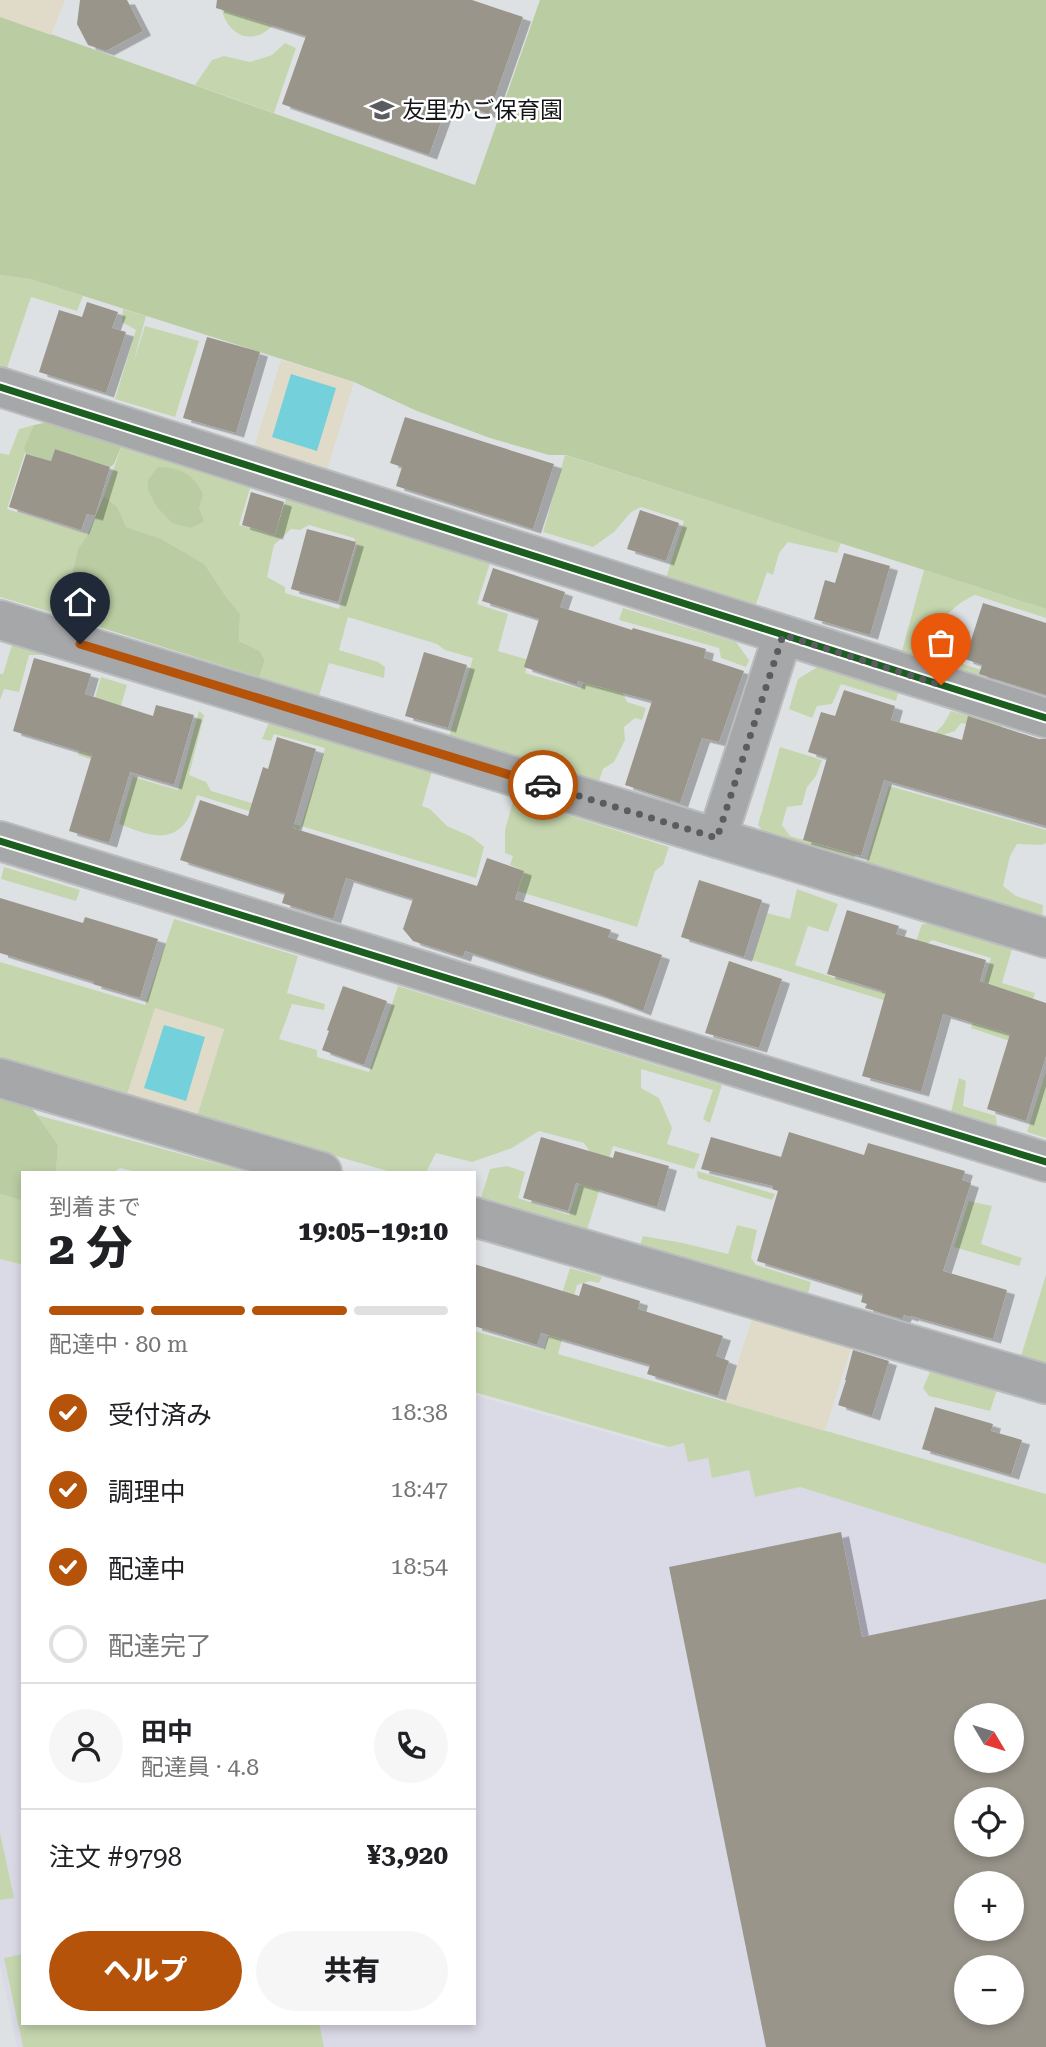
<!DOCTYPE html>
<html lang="ja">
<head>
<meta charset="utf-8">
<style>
	:root { --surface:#fff; --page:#f6f6f6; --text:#202124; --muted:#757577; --line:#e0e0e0; --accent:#b45309 }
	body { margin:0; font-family:"Roboto Serif","Noto Sans JP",serif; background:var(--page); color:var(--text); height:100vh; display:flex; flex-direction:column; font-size:26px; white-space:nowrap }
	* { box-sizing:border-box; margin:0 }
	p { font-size:23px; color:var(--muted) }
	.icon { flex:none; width:38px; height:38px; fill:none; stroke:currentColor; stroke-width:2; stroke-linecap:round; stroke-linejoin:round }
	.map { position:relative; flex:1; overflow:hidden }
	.details { position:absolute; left:21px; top:1171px; width:455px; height:854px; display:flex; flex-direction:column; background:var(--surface); border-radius:0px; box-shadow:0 4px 10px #0003 }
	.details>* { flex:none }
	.needle { width:46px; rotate:128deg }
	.fabs { position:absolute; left:954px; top:1703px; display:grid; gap:14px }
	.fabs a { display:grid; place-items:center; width:70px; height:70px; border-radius:50%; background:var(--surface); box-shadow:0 4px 10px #0003; font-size:35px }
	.pin { position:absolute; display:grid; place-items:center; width:60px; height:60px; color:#fff; margin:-72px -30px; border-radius:50% 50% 50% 0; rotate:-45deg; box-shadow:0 0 7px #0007 }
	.pin .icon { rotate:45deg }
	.courier { position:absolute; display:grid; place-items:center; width:70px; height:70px; margin:-35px; border:5px solid #b45309; border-radius:50%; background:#fff; color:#222; box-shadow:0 2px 9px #0007 }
	.overview em { font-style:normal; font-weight:800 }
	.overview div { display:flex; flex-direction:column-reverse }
	.overview { display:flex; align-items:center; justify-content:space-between; height:119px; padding:0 28px }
	h1 { font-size:46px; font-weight:800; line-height:52px }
	.bar { display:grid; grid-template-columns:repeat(4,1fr); gap:10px 7px; align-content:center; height:84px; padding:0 28px }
	.bar i { height:9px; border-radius:5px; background:var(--line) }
	.bar .current { background:var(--accent) }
	.bar p { grid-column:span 4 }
	.line { display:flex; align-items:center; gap:18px; padding:0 28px; border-top:2px solid var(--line) }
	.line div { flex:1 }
	.round { display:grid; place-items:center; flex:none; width:74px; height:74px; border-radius:37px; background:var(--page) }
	ol { padding:0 28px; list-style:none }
	li { display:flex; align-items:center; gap:21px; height:77px }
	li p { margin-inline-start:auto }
	li .icon { padding:7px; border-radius:50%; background:var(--accent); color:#fff; stroke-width:4 }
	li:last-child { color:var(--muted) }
	li i { width:38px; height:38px; border:4px solid var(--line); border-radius:50% }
	.action { display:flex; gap:14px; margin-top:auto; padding:14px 28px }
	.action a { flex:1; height:80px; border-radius:42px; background:var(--accent); color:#fff; font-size:28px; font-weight:800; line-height:80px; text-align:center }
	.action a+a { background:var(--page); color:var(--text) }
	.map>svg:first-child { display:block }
	.commercial { fill:#dad9e6; fill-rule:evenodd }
	.green { fill:#c5d6ae; fill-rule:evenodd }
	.forest { fill:#bacca1 }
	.sand { fill:#dfdbc8 }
	.water { fill:#74d0da }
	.building { fill:#9a958b; fill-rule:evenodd; filter:url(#shadow) }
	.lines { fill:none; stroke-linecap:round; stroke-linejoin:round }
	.minor-casing { stroke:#babcbe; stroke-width:42 }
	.minor { stroke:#a6a7a8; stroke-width:38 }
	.cycleway-casing { stroke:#fff; stroke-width:11 }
	.cycleway { stroke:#1b5e20; stroke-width:7 }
	.done { stroke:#5a5c5f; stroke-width:7; stroke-dasharray:0 12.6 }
	.route { stroke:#b45309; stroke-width:9 }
	.labels { text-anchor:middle; stroke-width:5; stroke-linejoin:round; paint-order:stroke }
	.poi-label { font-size:23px; fill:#131517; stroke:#fff; text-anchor:start }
</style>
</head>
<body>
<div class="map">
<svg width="1046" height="2047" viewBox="0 0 1046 2047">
	<defs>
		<filter id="shadow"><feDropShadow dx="8" dy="4.5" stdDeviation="0" flood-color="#0004"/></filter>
	</defs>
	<rect width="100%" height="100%" fill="#dee1e4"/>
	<path class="commercial" d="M0 1259 23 1266V2023H474V1395L661 1448 685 1443 708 1457 749 1470 755 1497 800 1487 1046 1564V2047H17L0 1965ZM966 1715H1012V1760H966ZM966 1799H1012V1844H966ZM966 1883H1012V1928H966ZM966 1967H1012V2012H966Z"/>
	<g class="green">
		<path d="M221 0 273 26C268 29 265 33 259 35 237 43 220 20 221 0Z"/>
		<polygon points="285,43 296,48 274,113 195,85 212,60 224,56 250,62 272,55"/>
		<polygon points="0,275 30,279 83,296 77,311 31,297 7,368 0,366"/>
		<polygon points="123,309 146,316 133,364 145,326 199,341 175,417 115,399 136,330 122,322"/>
		<polygon points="34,425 7,509 88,534 78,549 63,610 67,617 0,597 0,453 9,455 19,429"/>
		<path d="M122 445 251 485 239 525 275 534 286 499 373 524 490 563 477 604 508 614 498 651 529 660 525 673 581 689 598 640 627 702 646 708 642 720 635 718 624 727 625 740 614 762 603 769 597 787 448 740 473 658 445 650 437 644 348 617 339 650 378 662 385 667 384 678 329 663 319 696 258 677 265 660 260 651 239 641 240 614 224 594 159 538 126 527 116 507 104 496ZM309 525 354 538 357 546 339 609 285 593V587L267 577 274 545 291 529 300 530Z"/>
		<polygon points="565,455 841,543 837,553 788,542 779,553 773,575 767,572 755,607 666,578 684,521 641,507 631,512 614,532 593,547 543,532"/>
		<path d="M924 570 1046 609V618L975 595C952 605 929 628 936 655L996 675 994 679 902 651Z"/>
		<polygon points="623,608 736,642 749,660 746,667 721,658 719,648 619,620"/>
		<polygon points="13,642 42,649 41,655 29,655 19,692 4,689 0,700 0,674 3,674"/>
		<polygon points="819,666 898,693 896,701 841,684 832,704 817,706 812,718 789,709 798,679"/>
		<polygon points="101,677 127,685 108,751 116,768 78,755"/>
		<path d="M199 711 204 715 189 775 206 782 211 791 275 810 277 820 301 826 325 748 274 734 271 741 262 739 270 720 432 771 422 806 430 809 447 826 472 837 484 847 476 878 301 826 292 847 262 815 197 795C194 803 191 815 186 822 168 846 141 832 119 824L133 777 178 790Z"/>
		<polygon points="951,711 1002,724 999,732 961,723 955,731 940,736 935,733 943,725"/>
		<polygon points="780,747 822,760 816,776 807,787 802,805 787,807 782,825 790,836 855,855 854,865 770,840 758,825"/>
		<polygon points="889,786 1046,830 1046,843 1042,845 1017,844 1010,856 1003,886 1016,896 1043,905 1042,919 865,867"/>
		<polygon points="514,798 669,847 663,865 655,871 637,927 517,891 524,871 510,865 513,856 505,853 505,830"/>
		<polygon points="4,867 80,890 76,901 1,879"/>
		<polygon points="797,889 838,904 828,932 808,926 795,965 882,993 896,947 913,950 922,924 936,924 1012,949 1002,983 1035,993 1019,1044 971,1028 991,958 932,940 922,948 903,1006 752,960 767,913 790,919"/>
		<polygon points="174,919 298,956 287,993 325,1004 324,1010 292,1004 279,1039 317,1050 317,1057 369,1072 398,986 722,1085 710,1123 703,1119 713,1090 641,1069 641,1088 659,1098 672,1128 667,1144 700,1154 694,1169 613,1146 587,1230 481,1198 490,1169 507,1166 525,1172 518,1198 569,1215 590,1152 584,1143 539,1131 512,1148 472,1162 436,1153 426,1172 391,1172 197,1116 224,1029 155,1009 127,1095 0,1058 0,962 145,1005"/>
		<polygon points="1046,1072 1046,1138 1027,1132"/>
		<polygon points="959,1078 966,1081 963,1106 996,1116 997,1127 951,1112"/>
		<polygon points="37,1115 248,1172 137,1172 120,1168 114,1172 56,1172 58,1145"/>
		<polygon points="697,1171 775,1194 772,1200 698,1178"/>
		<polygon points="0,1194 23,1201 23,1265 0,1259"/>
		<polygon points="969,1201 992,1206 981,1244 1022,1258 1019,1266 954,1247"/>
		<polygon points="737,1225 757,1230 751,1258 756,1265 811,1282 808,1294 640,1245 643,1236 683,1243 728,1254"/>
		<polygon points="570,1268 602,1277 599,1283 590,1281 577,1285 558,1354 1046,1494 1046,1564 800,1487 755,1497 749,1470 712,1478 708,1458 688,1462 684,1443 669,1447 474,1392 474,1331 544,1350"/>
		<polygon points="1046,1275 1046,1364 1021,1356"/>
		<polygon points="930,1372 998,1387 990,1411 929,1396 923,1388"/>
		<polygon points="0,1833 14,1898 0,1900"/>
		<polygon points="23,1954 23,2023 319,2023 324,2047 23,2047 4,1958"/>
	</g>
	<g class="forest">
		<polygon points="540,0 1046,0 1046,609 566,455 549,455 490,438 417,411 354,382 30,279 0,275 0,16 475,185"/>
		<polygon points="48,422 122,445 114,464 110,467 55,449 51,461 26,454 24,448 34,425"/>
		<path d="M158 467C181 468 192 473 203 494L199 508 204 521 191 528 172 523 157 507 148 490V480Z"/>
		<polygon points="104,496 117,507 126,527 159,538 204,564 224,594 240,614 239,641 260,651 265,660 259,677 67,617 63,610 78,549 88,534"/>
		<polygon points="0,1096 28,1104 37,1115 58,1145 56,1172 23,1172 23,1201 0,1194"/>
	</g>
	<g class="sand">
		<polygon points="0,0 65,0 51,35 0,17"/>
		<polygon points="281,360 354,382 327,470 254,448"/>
		<polygon points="155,1008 224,1029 197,1116 127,1095"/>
		<polygon points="753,1316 852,1345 825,1431 725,1402"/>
	</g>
	<g class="water">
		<polygon points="291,374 336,388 317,451 272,437"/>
		<polygon points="164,1025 205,1037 186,1101 144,1088"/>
	</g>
	<g class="building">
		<polygon points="80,0 127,0 143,31 106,51 88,45 77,24"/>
		<polygon points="217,0 472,0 523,17 489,114 449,100 429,155 282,104 306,36 216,8"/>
		<polygon points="87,302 118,312 112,328 126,332 106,393 39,372 59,310 82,317"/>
		<polygon points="207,337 260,352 236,433 183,418"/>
		<polygon points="405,417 554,464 533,529 396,486 402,467 390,463"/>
		<polygon points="55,449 110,467 95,516 87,514 81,530 9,507 26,454 51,461"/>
		<polygon points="251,492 284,502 275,535 242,525"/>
		<polygon points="640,510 679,523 666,561 627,549"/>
		<polygon points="307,529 356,542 338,602 291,589"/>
		<polygon points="844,553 890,566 870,635 814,619 825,580 835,583"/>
		<polygon points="493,568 565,592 560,607 632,630 633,628 706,649 704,658 744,671 719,742 702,738 680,803 625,785 652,701 578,681 577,685 524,667 539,619 482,601"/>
		<polygon points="983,603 1046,623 1046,695 979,674 982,665 965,659"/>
		<polygon points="424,652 467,665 448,728 405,716"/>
		<polygon points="34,658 91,674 85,694 153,716 156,705 194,715 174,785 130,772 109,843 69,831 92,755 13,731"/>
		<polygon points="844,690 895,706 891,720 962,740 968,716 1039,739 1046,739 1046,826 884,780 861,856 803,840 827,758 808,752 821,712 835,716"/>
		<polygon points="277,737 316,749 293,828 477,886 487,858 524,871 515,899 611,930 608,937 662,955 643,1011 599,994 465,951 463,957 413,941 403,929 413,899 346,878 333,919 282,903 285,893 180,860 200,800 248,816 263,767 268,769"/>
		<polygon points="699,880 762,900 744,957 681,937"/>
		<polygon points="0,898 83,923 85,917 158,939 140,998 93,984 94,982 0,953"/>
		<polygon points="847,910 899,926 896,934 986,960 980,981 1046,1003 1046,1056 1026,1121 987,1109 1010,1034 943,1014 921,1092 862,1076 886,992 827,974"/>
		<polygon points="729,961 782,979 759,1048 705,1033"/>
		<polygon points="343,986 387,1001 364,1065 322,1050 329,1031 327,1030"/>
		<polygon points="789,1132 864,1155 868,1143 965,1171 962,1180 971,1183 943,1271 1007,1290 993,1339 911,1316 910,1317 904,1315 902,1319 865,1308 867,1304 861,1302 863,1294 757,1261 778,1191 772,1189 773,1186 701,1169 711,1137 781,1157"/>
		<polygon points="541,1137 613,1158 615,1151 669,1166 657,1207 576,1183 568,1211 523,1198"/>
		<polygon points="474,1264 579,1296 583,1283 640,1301 638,1309 723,1336 716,1356 729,1361 718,1396 647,1374 650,1365 541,1333 537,1345 474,1326"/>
		<polygon points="853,1350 889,1361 872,1416 838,1405 846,1380 845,1380"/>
		<polygon points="935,1407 993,1424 991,1431 1022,1440 1011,1475 922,1449"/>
		<path d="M841 1532 862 1637 1046 1599V2047H766L669 1567ZM966 1715H1012V1760H966ZM966 1799H1012V1844H966ZM966 1883H1012V1928H966ZM966 1967H1012V2012H966Z"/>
	</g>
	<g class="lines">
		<g class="minor-casing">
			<g id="minor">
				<polyline points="0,387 1046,718"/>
				<polyline points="0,620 1046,938"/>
				<polyline points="717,838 783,635"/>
				<polyline points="0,841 1046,1162"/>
				<polyline points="0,1078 322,1172"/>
				<polyline points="474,1217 1046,1384"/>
			</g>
		</g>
		<use href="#minor" class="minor"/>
		<g class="cycleway-casing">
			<g id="cycleway">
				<polyline points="0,387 1046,718"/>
				<polyline points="0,841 1046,1162"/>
			</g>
		</g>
		<use href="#cycleway" class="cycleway"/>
	</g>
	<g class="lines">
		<polyline class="done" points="543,785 717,838 783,635 941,685"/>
		<polyline class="route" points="80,644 543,785"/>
	</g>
	<defs>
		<g id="school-bare" transform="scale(1.89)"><path d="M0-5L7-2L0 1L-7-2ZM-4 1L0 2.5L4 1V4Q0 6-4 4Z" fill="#5a5c5f" stroke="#fff" stroke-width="2.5" paint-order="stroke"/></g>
	</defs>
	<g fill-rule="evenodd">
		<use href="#school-bare" x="382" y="110"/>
	</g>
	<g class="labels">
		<g class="poi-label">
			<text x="402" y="118">友里かご保育園</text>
		</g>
	</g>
</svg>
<div class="fabs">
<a><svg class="needle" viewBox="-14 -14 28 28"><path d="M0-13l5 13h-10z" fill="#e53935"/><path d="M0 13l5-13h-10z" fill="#757577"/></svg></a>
<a><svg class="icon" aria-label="locate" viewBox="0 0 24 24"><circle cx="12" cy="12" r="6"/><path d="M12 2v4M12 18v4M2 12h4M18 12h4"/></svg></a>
<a>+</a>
<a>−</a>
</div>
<div class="pin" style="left:941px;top:685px;background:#ea580c"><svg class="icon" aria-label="bag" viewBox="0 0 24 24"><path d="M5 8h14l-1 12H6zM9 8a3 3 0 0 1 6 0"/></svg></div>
<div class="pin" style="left:80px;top:644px;background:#1f2937"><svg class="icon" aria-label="home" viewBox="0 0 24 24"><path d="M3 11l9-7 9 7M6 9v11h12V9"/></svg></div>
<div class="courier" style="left:543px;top:785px"><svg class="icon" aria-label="car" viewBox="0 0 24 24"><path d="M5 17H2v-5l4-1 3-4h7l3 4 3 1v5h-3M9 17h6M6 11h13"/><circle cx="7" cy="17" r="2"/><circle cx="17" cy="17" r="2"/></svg></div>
<section class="details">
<div class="overview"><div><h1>2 分</h1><p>到着まで</p></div><em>19:05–19:10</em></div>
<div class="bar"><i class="current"></i><i class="current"></i><i class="current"></i><i></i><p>配達中 · 80 m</p></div>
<ol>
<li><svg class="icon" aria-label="check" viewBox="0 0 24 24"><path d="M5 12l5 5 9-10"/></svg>受付済み<p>18:38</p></li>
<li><svg class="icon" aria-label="check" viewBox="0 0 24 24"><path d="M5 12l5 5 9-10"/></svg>調理中<p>18:47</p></li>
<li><svg class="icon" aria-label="check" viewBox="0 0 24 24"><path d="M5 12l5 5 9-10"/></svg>配達中<p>18:54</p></li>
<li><i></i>配達完了</li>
</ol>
<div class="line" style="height:126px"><a class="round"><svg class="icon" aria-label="person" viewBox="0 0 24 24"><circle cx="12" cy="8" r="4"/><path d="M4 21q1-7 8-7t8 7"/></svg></a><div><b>田中</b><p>配達員 · 4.8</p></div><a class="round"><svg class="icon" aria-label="phone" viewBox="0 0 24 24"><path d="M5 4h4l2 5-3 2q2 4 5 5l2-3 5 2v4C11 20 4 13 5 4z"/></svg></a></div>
<div class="line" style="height:91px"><div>注文 #9798</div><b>¥3,920</b></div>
<div class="action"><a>ヘルプ</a><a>共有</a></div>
</section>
</div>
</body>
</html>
